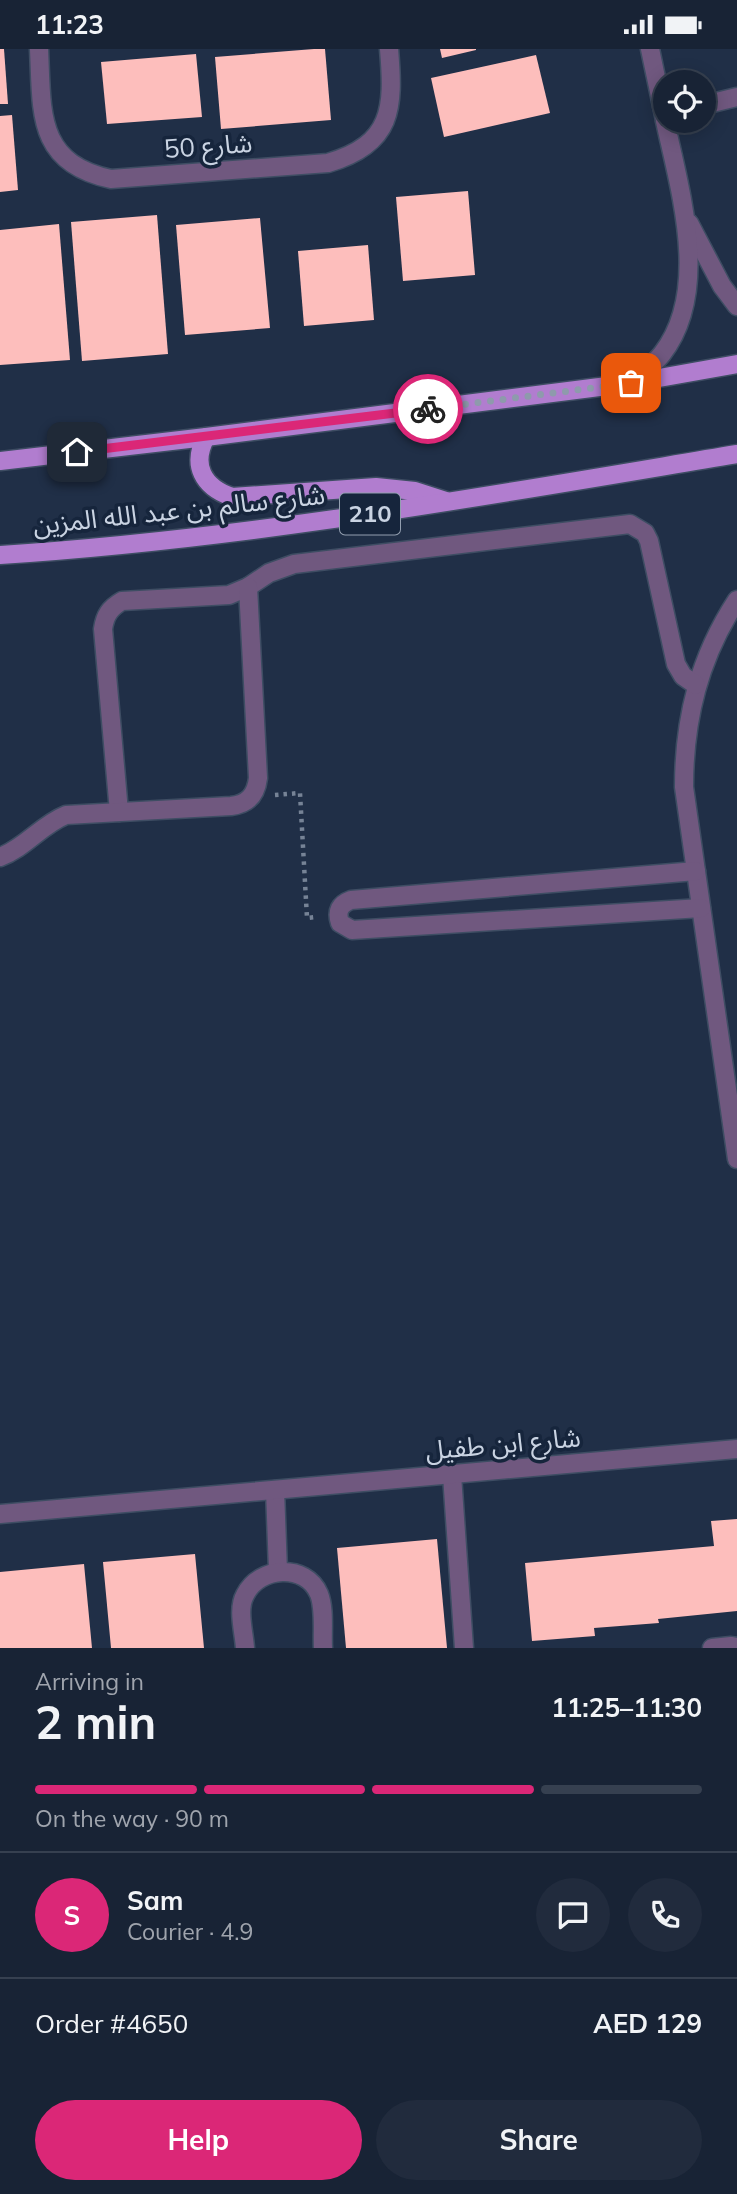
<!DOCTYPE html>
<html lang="en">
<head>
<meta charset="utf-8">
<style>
	:root { --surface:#182335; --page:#212b3d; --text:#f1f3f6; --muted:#9fa4ad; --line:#364050; --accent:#db2777 }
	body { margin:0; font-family:Mulish,"Noto Sans Arabic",sans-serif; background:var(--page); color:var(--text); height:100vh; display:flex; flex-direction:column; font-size:26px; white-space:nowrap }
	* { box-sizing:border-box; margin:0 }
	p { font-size:23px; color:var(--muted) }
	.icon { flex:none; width:38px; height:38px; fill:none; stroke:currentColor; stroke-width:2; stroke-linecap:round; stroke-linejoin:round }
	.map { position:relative; height:1599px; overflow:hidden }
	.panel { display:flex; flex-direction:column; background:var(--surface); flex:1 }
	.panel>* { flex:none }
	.fabs { position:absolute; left:653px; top:21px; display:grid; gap:14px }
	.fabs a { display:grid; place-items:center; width:63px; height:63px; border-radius:50%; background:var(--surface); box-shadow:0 4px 18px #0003,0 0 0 2px var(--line); font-size:35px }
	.pin { position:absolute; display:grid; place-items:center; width:60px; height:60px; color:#fff; margin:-30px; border-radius:14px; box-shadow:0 4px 10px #0006 }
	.courier { position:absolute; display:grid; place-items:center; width:70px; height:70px; margin:-35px; border:5px solid #db2777; border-radius:50%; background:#fff; color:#222; box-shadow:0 2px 9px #0007 }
	.overview em { font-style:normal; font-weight:700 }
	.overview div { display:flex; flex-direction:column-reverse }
	.overview { display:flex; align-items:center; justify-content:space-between; height:119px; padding:0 35px }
	h1 { font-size:46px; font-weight:700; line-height:52px }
	.bar { display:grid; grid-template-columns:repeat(4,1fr); gap:10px 7px; align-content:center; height:84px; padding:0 35px }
	.bar i { height:9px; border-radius:5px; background:var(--line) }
	.bar .selected { background:var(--accent) }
	.bar p { grid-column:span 4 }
	.line { display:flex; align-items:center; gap:18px; padding:0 35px; border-top:2px solid var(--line) }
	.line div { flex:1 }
	.round { display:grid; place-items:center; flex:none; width:74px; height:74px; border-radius:37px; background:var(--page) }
	.action { display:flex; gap:14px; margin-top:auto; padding:14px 35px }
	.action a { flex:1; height:80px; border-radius:42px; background:var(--accent); color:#fff; font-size:28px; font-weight:700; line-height:80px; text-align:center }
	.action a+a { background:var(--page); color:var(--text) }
	.status { display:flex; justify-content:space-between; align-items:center; height:49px; padding:0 35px; background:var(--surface); direction:ltr }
	.status svg { height:19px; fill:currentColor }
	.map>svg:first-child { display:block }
	.building { fill:#fdbebc }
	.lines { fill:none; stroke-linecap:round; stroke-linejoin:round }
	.minor-casing { stroke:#3e4d63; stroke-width:21 }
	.major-casing { stroke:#3e4d63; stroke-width:21 }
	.path { stroke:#768396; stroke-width:4.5; stroke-dasharray:3.5 5; stroke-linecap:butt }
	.minor { stroke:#70587f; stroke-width:18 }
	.major { stroke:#b17dcf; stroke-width:18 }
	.done { stroke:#8e9aac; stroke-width:7; stroke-dasharray:0 12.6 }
	.route { stroke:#db2777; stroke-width:9 }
	.labels { text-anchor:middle; stroke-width:7; stroke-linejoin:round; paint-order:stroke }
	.shield { fill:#16253c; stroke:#939fb0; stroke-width:2 }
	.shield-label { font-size:24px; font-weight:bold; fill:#c9d3e2 }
	.street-label { font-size:26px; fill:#c9d3e2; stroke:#16253c }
</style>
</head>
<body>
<div class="status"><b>11:23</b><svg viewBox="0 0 49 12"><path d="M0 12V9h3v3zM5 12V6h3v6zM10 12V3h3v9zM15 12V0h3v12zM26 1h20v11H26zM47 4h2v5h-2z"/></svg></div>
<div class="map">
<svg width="737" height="1599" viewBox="0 0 737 1599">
	<rect width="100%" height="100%" fill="#202f47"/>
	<g class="building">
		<polygon points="0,0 4,0 8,55 0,55"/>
		<polygon points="314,0 325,0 331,71 221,80 215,8"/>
		<polygon points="440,0 476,0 476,1 442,9"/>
		<polygon points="196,5 202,68 107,75 101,13"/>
		<polygon points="536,6 550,64 444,88 431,29"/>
		<polygon points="12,66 18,141 0,143 0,67"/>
		<polygon points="468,142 475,226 403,232 396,148"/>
		<polygon points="157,166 168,305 82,312 71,173"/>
		<polygon points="260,169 270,279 185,286 176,176"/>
		<polygon points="59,175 70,311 0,316 0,181"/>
		<polygon points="368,196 374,271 304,277 298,202"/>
		<polygon points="737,1470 737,1562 658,1570 659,1574 594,1579 595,1587 532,1592 525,1514 714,1497 711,1472"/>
		<polygon points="437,1490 447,1599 346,1599 337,1499"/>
		<polygon points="195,1505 204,1599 111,1599 103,1513"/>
		<polygon points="84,1515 92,1599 0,1599 0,1523"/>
	</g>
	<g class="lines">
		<g class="minor-casing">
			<g id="minor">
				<path d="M39 0C42 63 36 114 111 130L328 114C393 95 394 59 389 0"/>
				<polyline points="650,0 665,71"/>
				<polyline points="704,56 737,48"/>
				<polyline points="689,174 722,237 737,257"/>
				<path d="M631 334C642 325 653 316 662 305 711 242 680 142 665 72"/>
				<path d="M737 551C699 609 684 670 684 738L737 1110"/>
				<path d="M119 763 103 580C105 566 110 559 122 552L229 546 248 538 269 524 294 515 630 475 645 484 649 492 676 615 683 627 696 636"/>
				<path d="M0 808C25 799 41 776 66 766L231 757C248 755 256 746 258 729L248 538"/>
				<path d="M696 822 351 851C340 855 336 862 340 874L352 881 701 859"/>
				<polyline points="452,1426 464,1599"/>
				<polyline points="275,1441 278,1522"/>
				<polyline points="0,1465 737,1400"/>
				<path d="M245 1599C244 1583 237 1560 245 1546 259 1517 306 1514 319 1545 325 1560 322 1583 323 1599"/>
				<polyline points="712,1599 731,1597 737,1598"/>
			</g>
		</g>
		<g class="major-casing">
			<g id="major">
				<path d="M206 388C191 416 203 438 232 448L376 438 415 442 446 452"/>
				<polyline points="0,412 206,388 631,334 737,315"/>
				<path d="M0 506C248 490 492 446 737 405"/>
			</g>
		</g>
		<polyline class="path" points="275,746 300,744 307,869 316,868"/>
		<use href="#minor" class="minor"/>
		<use href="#major" class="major"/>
	</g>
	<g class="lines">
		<polyline class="done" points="428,360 631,334"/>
		<polyline class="route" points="77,403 428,360"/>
	</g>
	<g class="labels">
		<rect class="shield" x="340" y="444.5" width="60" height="41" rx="5"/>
		<g class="shield-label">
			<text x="370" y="473">210</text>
		</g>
		<g class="street-label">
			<text transform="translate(208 97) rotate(-4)" y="9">شارع 50</text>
			<text transform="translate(179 461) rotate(-6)" y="9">شارع سالم بن عبد الله المزين</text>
			<text transform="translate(503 1395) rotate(-5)" y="9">شارع ابن طفيل</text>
		</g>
	</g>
</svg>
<div class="fabs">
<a><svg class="icon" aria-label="locate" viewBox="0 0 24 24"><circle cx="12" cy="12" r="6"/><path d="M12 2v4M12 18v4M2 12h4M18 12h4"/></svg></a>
</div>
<div class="pin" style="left:631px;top:334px;background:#ea580c"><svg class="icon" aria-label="bag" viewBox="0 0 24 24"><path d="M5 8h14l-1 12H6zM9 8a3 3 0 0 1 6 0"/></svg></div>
<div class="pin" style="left:77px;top:403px;background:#1f2937"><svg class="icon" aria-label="home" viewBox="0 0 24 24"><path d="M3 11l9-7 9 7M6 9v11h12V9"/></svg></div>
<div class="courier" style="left:428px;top:360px"><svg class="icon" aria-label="bike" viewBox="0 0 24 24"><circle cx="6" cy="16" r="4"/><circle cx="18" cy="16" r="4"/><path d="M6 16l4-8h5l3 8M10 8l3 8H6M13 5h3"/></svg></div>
</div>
<section class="panel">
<div class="overview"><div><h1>2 min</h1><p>Arriving in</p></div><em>11:25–11:30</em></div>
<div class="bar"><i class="selected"></i><i class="selected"></i><i class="selected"></i><i></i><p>On the way · 90 m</p></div>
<div class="line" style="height:126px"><b class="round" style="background:var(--accent);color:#fff">S</b><div><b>Sam</b><p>Courier · 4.9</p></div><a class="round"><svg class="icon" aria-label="chat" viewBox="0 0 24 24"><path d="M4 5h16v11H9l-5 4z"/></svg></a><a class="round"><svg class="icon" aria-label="phone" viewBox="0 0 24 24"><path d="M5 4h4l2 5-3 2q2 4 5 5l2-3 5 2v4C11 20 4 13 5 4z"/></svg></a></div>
<div class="line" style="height:91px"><div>Order #4650</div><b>AED 129</b></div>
<div class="action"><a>Help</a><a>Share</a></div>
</section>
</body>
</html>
